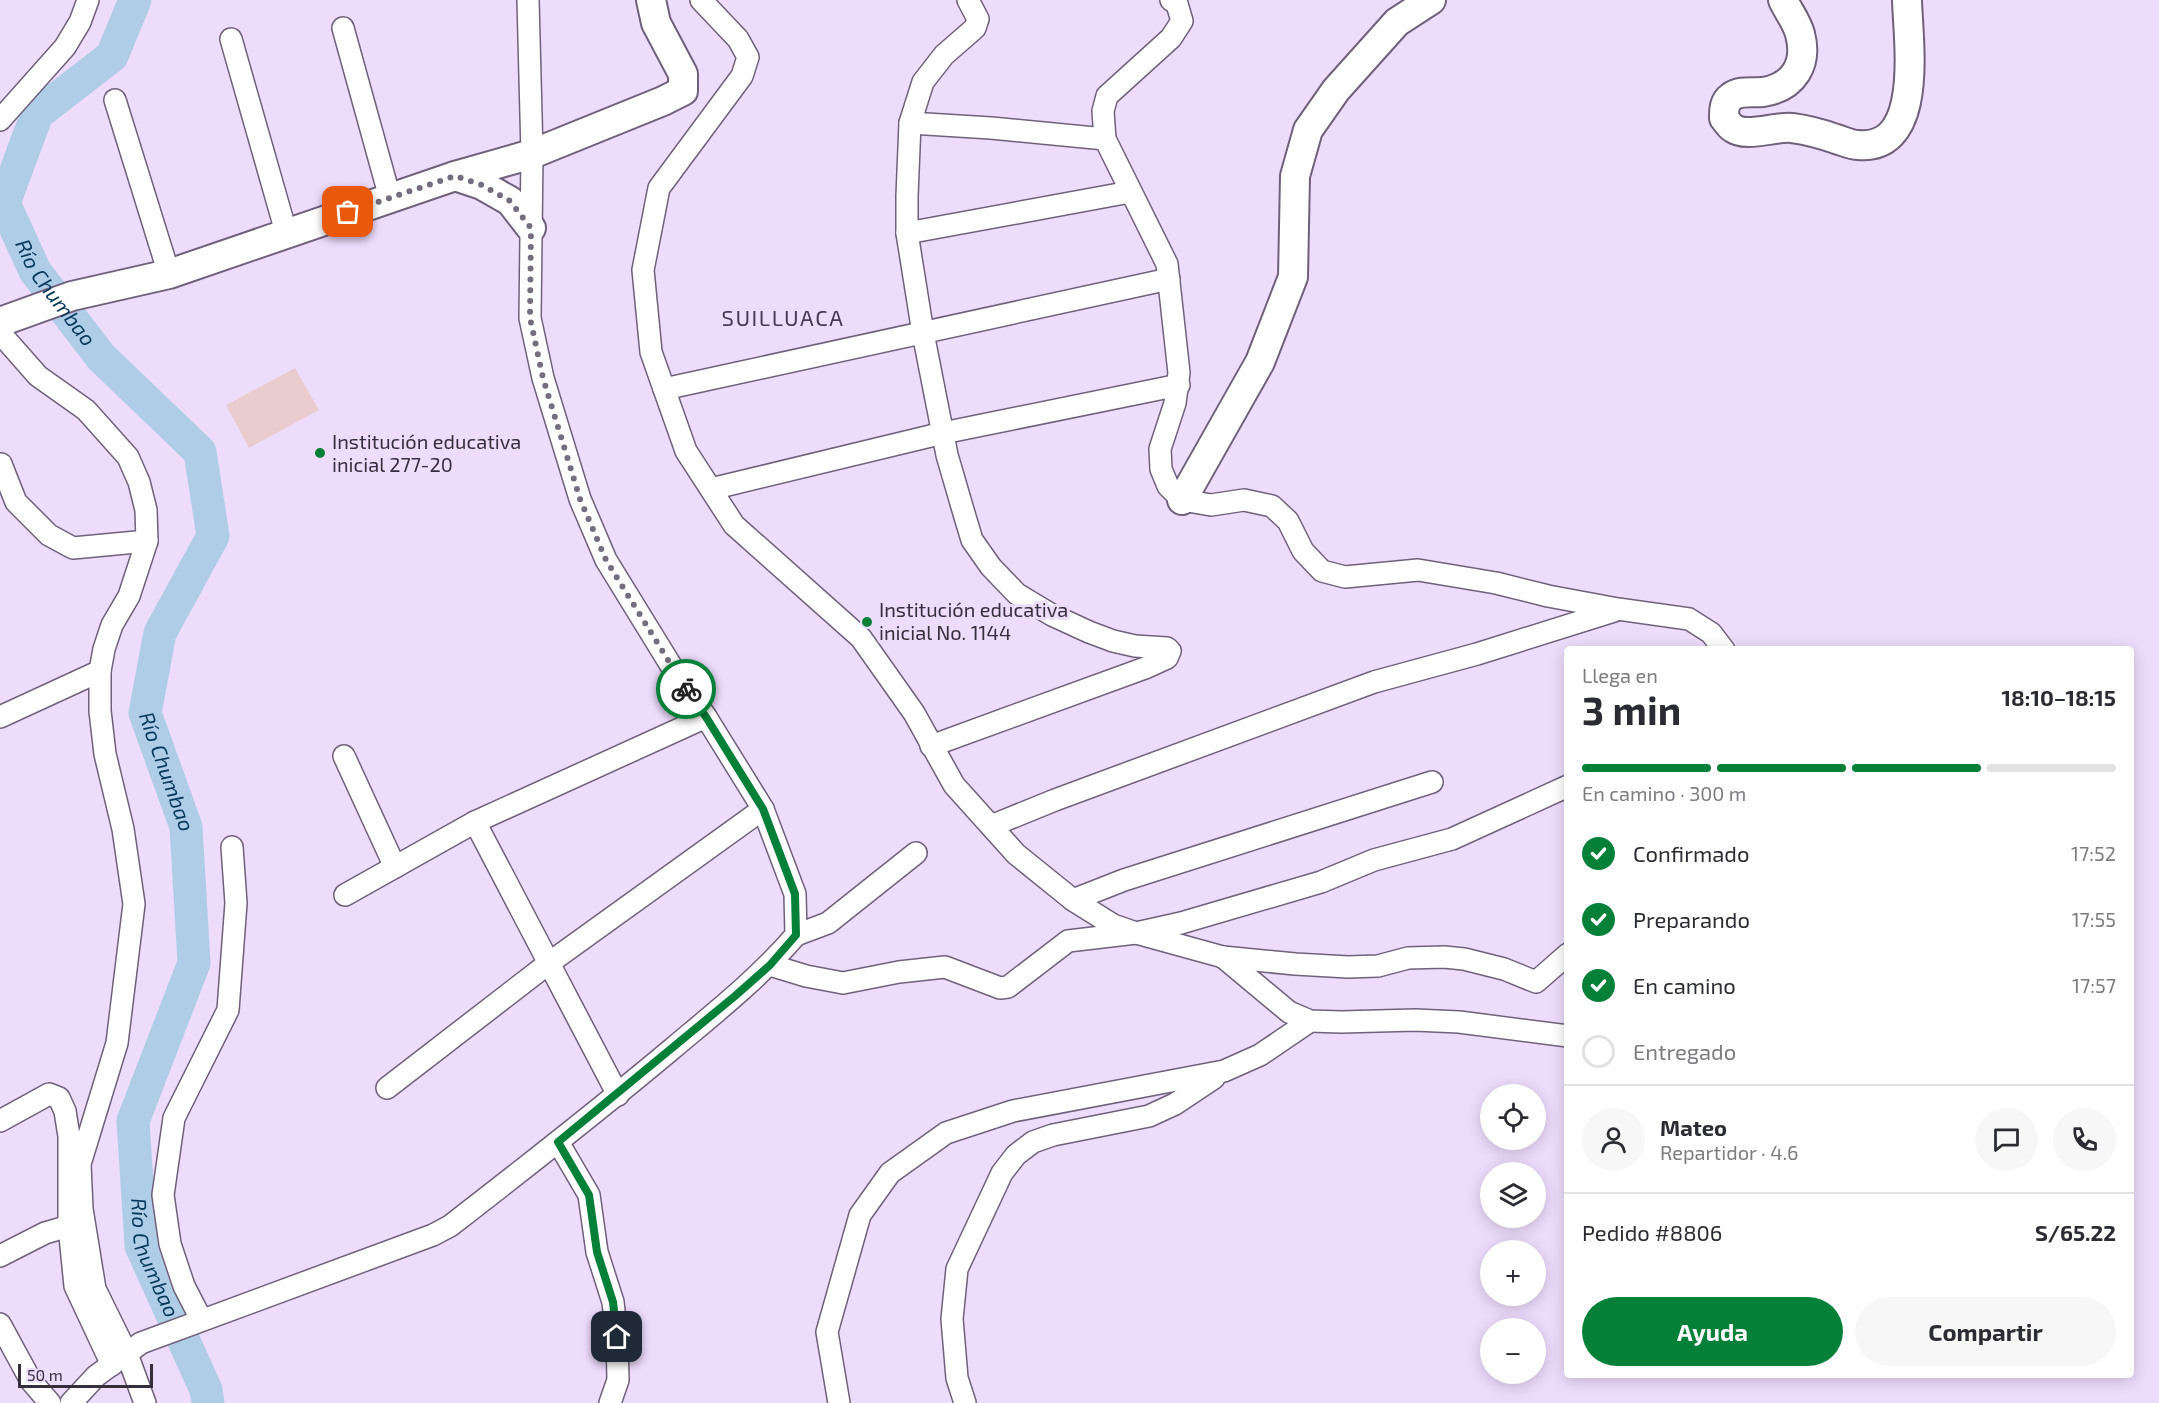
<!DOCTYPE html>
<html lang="es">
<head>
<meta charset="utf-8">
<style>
	:root { --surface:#fff; --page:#f7f7f7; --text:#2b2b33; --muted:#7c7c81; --line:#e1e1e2; --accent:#048039 }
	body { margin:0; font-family:"Exo 2",sans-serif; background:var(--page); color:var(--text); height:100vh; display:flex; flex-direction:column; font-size:22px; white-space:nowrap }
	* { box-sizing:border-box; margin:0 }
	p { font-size:20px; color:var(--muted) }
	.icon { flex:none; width:33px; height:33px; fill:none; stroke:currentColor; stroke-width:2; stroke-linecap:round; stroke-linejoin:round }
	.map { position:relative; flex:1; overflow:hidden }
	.drawer { position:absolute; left:1564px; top:646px; width:570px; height:732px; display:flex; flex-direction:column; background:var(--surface); border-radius:6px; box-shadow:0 3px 15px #0003 }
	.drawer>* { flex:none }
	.controls { position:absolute; left:1480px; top:1084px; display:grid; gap:12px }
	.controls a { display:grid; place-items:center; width:66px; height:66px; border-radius:50%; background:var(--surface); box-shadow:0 3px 15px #0003; font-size:30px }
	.scale { position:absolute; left:18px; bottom:15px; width:135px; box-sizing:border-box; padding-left:6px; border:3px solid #362f3b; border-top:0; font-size:16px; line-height:21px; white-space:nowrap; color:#362f3b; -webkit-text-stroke:4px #eedcfd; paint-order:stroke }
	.pin { position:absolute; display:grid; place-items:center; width:51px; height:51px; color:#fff; margin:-26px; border-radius:12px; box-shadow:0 3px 9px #0006 }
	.courier { position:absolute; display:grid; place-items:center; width:60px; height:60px; margin:-30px; border:4px solid #048039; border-radius:50%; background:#fff; color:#222; box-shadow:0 2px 8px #0007 }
	.overview em { font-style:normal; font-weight:700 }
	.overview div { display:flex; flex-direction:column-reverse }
	.overview { display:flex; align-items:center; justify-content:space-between; height:102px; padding:0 18px }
	h1 { font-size:39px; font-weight:700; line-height:45px }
	.bar { display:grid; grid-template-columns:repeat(4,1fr); gap:9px 6px; align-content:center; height:72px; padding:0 18px }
	.bar i { height:8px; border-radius:4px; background:var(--line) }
	.bar .current { background:var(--accent) }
	.bar p { grid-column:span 4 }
	.line { display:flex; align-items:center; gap:15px; padding:0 18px; border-top:2px solid var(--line) }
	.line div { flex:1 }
	.round { display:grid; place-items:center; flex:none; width:63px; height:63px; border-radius:32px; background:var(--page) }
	ol { padding:0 18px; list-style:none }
	li { display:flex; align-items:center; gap:18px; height:66px }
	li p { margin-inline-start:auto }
	li .icon { padding:6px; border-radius:50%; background:var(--accent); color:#fff; stroke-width:4 }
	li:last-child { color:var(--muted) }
	li i { width:33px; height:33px; border:3px solid var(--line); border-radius:50% }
	.button { display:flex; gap:12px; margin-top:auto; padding:12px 18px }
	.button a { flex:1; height:69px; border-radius:36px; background:var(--accent); color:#fff; font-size:24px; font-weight:700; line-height:69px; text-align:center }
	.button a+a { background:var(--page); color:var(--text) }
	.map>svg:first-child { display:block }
	.green { fill:#e9cdce }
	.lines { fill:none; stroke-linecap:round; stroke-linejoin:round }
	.river { stroke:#b0cde8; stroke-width:33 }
	.street-casing { stroke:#70607c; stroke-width:24 }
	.secondary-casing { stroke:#70607c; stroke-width:32 }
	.street { stroke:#fff; stroke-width:21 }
	.secondary { stroke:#fff; stroke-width:28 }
	.done { stroke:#766c7f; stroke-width:6; stroke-dasharray:0 10.8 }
	.route { stroke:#048039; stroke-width:8 }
	.poi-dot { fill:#048039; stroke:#eedcfd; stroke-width:2 }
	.labels { text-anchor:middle; stroke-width:6; stroke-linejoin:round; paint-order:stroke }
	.poi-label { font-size:20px; fill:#362f3b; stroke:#eedcfd; text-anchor:start }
	.water-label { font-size:21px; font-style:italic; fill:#06385a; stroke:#eedcfd }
	.quarter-label { font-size:22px; letter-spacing:1.5px; fill:#483954; stroke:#eedcfd }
</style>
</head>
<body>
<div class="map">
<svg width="2159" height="1403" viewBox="0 0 2159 1403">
	<rect width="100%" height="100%" fill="#eedcfd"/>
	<polygon class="green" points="295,368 319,410 249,448 226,405"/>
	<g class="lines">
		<path class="river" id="s1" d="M135 0 112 56 37 114 4 203 35 271 101 357 200 452 213 536 160 633 145 713 186 827 194 963 133 1121 141 1246 206 1390 208 1403"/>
		<g class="street-casing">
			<g id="street">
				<polyline points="701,0 738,39 748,57 742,76 659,188 643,270 651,352 686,451 734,525 861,638 914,713 954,785 1016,854 1073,900 1113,925 1136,933 1223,957 1295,964 1348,967 1378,966 1408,958 1444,957 1464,959 1504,969 1536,982 1568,954"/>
				<polyline points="1171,0 1177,4 1182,21 1171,38 1107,96 1103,111 1105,139 1167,264 1179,373 1175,403 1160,449 1161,469 1168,486 1182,500 1211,505 1244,500 1272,506 1288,521 1303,551 1322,571 1345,577 1418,570 1496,583 1548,596 1618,609 1689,619 1711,633 1724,650"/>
				<polyline points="343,28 390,198"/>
				<polyline points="231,39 286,232"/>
				<polyline points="115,100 169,274"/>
				<polyline points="0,120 65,47 80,22 88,0"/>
				<polyline points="910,123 991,128 1105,139"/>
				<polyline points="907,233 1130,192"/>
				<polyline points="0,333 38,376 86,410 128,457 139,482 146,510 147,541 129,596 112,625 104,649 100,671 100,711 105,754 123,829 134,904 117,1043 80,1164 82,1209 95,1289 127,1354 145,1403"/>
				<polyline points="664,389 1169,279"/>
				<polyline points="1,464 16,502 49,535 73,548 147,541"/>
				<polyline points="711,489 943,433 1179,385"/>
				<polyline points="0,717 100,671"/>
				<polyline points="931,746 1145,668 1167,658 1170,651 1167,648 1135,646 1113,641 1089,632 1052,615 1017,594 991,567 972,540 963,510 947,455 923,333 907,233 907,196 910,123 923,82 944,55 975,28 978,19 968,0"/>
				<polyline points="344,756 395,867"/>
				<polyline points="475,822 618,1095"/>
				<polyline points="991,826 1055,800 1374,682 1477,654 1614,611"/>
				<polyline points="345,895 475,822 706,717"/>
				<polyline points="1073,900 1124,880 1432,782"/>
				<polyline points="796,935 828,923 916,853"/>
				<polyline points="1223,957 1289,1012 1310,1021 1341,1022 1415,1020 1459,1022 1568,1036"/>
				<polyline points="770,965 806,976 843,983 899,972 945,967 1000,988 1008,987 1068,941 1136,933 1181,923 1321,882 1374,860 1452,839 1568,786"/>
				<polyline points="387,1088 549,963 763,809"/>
				<polyline points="0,1121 49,1094 59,1098 65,1111 69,1136 69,1226 75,1286 112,1365"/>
				<polyline points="558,1142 589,1195 597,1252 613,1302 617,1337 618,1380 610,1403"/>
				<polyline points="0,1256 45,1233 69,1226"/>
				<polyline points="201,1319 184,1286 170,1244 163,1195 174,1118 228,1010 236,903 232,847"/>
				<polyline points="0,1324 31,1381 50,1403"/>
				<path d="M71 1403 96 1376 141 1343 433 1235 450 1226C525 1168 599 1110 672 1049 716 1012 758 979 796 935L795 894 763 809 706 717 678 677 606 560 580 499 543 378 530 318 532 154 528 0"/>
				<polyline points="839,1403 827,1332 860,1215 890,1173 946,1133 1013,1111 1224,1071 1260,1055 1310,1021"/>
				<polyline points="965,1403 957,1378 952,1319 957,1269 1002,1173 1016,1155 1033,1142 1053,1135 1149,1116 1175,1104 1214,1078"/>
			</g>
		</g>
		<g class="secondary-casing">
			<g id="secondary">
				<path d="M1783 0C1788 11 1797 22 1800 34 1808 64 1794 87 1763 92 1753 93 1740 90 1731 97 1724 102 1724 110 1724 118 1727 121 1729 126 1733 128 1746 138 1776 126 1792 128 1807 130 1822 134 1836 139 1843 141 1851 145 1858 145 1925 151 1908 41 1907 0"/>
				<polyline points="455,176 482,185 510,201 531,228"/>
				<polyline points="0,322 72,296 169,274 455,176 532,154 663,101 683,91 683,74 656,23 651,0"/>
				<polyline points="1182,500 1260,362 1293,277 1295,176 1308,130 1336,90 1397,22 1431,0"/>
			</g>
		</g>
		<use href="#street" class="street"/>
		<use href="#secondary" class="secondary"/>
	</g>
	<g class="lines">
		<polyline class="done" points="348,212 455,176 482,185 510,201 531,228 530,318 543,378 580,499 606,560 686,689"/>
		<polyline class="route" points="617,1337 613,1302 597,1252 589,1195 558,1142 735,996 770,965 796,935 795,894 763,809 706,717 686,689"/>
	</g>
	<g class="poi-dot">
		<circle cx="320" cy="453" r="6"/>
		<circle cx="867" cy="622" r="6"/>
	</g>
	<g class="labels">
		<g class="poi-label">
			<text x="332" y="449">Institución educativa<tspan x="332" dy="23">inicial 277-20</tspan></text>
			<text x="879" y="617">Institución educativa<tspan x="879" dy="23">inicial No. 1144</tspan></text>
		</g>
		<g class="water-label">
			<text dy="7" stroke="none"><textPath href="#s1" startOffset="354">Río Chumbao</textPath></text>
			<text dy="7" stroke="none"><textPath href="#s1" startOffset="910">Río Chumbao</textPath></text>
			<text dy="7" stroke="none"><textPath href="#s1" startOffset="1414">Río Chumbao</textPath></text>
		</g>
		<g class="quarter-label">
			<text x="783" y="326">SUILLUACA</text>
		</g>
	</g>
</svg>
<div class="controls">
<a><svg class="icon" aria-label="locate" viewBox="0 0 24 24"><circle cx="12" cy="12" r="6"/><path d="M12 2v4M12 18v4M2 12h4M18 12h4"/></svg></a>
<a><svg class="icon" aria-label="layers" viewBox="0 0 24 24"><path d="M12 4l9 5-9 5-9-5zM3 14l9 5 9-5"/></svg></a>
<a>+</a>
<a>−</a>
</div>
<div class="scale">50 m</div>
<div class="pin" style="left:348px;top:212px;background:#ea580c"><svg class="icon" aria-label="bag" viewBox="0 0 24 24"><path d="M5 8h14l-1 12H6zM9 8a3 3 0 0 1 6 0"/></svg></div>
<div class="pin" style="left:617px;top:1337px;background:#1f2937"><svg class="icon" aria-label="home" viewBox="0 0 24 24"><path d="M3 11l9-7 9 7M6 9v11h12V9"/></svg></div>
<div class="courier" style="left:686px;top:689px"><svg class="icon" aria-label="bike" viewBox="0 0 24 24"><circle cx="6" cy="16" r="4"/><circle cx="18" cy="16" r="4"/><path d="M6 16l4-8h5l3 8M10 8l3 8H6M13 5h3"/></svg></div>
<section class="drawer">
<div class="overview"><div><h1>3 min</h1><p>Llega en</p></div><em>18:10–18:15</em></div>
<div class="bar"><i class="current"></i><i class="current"></i><i class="current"></i><i></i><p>En camino · 300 m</p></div>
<ol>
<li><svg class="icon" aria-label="check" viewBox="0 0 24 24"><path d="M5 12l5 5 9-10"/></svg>Confirmado<p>17:52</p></li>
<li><svg class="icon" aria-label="check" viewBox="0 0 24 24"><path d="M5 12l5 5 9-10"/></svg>Preparando<p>17:55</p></li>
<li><svg class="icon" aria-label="check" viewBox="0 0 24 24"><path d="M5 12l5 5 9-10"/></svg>En camino<p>17:57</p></li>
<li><i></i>Entregado</li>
</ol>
<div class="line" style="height:108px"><a class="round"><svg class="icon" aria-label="person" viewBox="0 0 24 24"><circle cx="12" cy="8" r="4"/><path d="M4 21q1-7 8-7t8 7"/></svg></a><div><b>Mateo</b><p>Repartidor · 4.6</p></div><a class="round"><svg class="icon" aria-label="chat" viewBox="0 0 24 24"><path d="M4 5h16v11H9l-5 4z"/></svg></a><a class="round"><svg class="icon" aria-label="phone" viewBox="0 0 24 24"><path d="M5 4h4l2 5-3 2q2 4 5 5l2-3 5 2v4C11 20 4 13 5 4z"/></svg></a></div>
<div class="line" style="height:78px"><div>Pedido #8806</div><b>S/65.22</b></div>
<div class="button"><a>Ayuda</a><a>Compartir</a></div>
</section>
</div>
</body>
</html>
